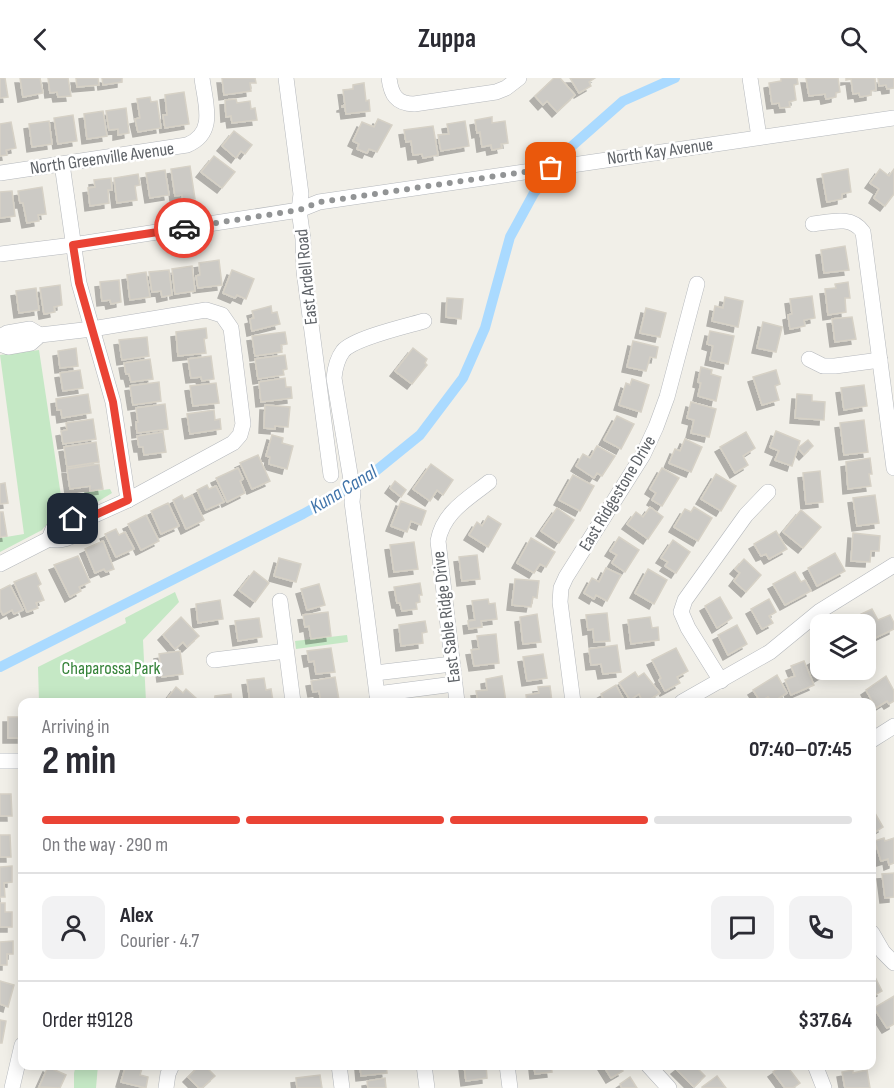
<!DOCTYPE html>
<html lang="en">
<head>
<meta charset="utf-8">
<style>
	:root { --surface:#fff; --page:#f2f2f3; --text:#2b2b33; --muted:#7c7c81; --line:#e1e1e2; --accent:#ea4335 }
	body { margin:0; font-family:"Sofia Sans Condensed",sans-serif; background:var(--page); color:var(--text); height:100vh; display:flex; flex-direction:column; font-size:22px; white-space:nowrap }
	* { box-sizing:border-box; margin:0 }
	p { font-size:20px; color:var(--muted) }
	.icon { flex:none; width:33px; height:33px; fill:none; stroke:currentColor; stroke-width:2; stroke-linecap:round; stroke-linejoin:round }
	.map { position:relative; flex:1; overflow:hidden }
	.sheet { position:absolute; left:18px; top:620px; width:858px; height:372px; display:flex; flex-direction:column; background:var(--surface); border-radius:12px; box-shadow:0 3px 15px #0003 }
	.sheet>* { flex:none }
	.fabs { position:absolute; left:810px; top:536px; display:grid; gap:12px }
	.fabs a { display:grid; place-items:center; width:66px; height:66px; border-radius:12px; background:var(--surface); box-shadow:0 3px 15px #0003; font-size:30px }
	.pin { position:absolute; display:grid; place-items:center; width:51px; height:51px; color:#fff; margin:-26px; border-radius:12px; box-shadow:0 3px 9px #0006 }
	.courier { position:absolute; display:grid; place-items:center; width:60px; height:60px; margin:-30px; border:4px solid #ea4335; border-radius:50%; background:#fff; color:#222; box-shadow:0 2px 8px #0007 }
	.headline em { font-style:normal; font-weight:700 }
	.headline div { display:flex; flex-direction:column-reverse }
	.headline { display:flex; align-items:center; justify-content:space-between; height:102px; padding:0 24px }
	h1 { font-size:39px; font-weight:700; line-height:45px }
	.bar { display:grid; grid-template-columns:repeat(4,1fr); gap:9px 6px; align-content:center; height:72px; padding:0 24px }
	.bar i { height:8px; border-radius:4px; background:var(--line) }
	.bar .selected { background:var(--accent) }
	.bar p { grid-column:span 4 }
	.line { display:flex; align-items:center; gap:15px; padding:0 24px; border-top:2px solid var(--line) }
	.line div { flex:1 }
	.round { display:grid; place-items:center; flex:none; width:63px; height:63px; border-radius:12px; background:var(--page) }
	header { display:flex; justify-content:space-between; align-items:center; height:78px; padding:0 24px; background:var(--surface); font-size:27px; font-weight:700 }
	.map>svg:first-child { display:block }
	.green { fill:#c5e8c5 }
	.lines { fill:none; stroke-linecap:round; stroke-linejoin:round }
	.canal { stroke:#aadaff; stroke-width:10 }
	.building { fill:#cccac5; stroke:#d6d1c6; stroke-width:1.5; filter:url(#shadow) }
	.minor-casing { stroke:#b5b8bc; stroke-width:16 }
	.minor { stroke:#fff; stroke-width:15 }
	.done { stroke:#929495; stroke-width:6; stroke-dasharray:0 10.8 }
	.route { stroke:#ea4335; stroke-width:8 }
	.labels { text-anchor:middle; stroke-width:5; stroke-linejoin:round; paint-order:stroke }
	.street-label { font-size:18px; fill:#5f6368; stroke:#fff }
	.park-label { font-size:18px; fill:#348238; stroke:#fff }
	.water-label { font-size:20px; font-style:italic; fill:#4174aa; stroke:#fff }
</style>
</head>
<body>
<header><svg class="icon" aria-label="back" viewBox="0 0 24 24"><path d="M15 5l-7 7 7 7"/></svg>Zuppa<svg class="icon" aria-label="search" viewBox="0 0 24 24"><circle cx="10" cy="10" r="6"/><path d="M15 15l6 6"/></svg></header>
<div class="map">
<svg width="894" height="1010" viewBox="0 0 894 1010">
	<defs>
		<filter id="shadow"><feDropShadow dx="-5" dy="5" stdDeviation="0" flood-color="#0004"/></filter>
	</defs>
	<rect width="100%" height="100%" fill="#f1efe8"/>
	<g class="green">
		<path d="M39 272 61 418 110 411 112 415C102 421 92 428 81 433 67 439 52 439 42 452L0 474V460L24 456 0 277Z"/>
		<polygon points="175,514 179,524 143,562 146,624 39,624 38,589 126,545 125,540"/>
		<polygon points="347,557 348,564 296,571 295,563"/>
		<polygon points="76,987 98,987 96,1010 74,1010 74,995"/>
	</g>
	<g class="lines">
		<g class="canal">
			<polyline points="563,80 572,68 623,23 675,0"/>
			<polyline points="0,589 303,436 367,400 420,357 463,300 485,250 510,159 534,115 548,98"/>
		</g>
	</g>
	<g class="building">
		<polygon points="0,0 5,0 8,19 0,20"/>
		<polygon points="20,0 40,0 43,15 23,19"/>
		<polygon points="48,0 68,0 71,18 58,19 57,14 50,15"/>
		<polygon points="76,0 98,0 99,7 77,9"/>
		<polygon points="102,0 122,0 122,4 103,7"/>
		<polygon points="222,0 255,0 256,5 250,5 251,13 224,17"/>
		<polygon points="554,0 560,0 575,17 557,34 547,23 543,27 535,18"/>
		<polygon points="570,0 595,0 589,4 591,8 579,15"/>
		<polygon points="781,0 797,0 798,6 794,7 796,22 789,24 790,29 780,30 779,25 772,26 769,5 781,3"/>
		<polygon points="806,0 838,0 840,14 836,15 836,19 826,21 825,16 809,18"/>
		<polygon points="846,0 875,0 876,12 871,13 871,17 860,19 859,15 853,16 851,1 846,2"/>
		<polygon points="878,0 894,0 894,10 887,11 886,7 879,8"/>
		<polygon points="364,5 366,23 369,22 370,33 346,36 345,29 342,29 342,28 345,27 343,12 353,11 353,7"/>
		<polygon points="184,14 189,46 165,50 163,37 167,37 165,17"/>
		<polygon points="150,19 151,24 157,23 161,50 138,54 135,41 140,40 137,21"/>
		<polygon points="236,21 237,25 250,23 251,31 255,30 257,42 232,45 231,38 226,39 225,22"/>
		<polygon points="126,30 129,55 118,57 118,51 109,52 106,33"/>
		<polygon points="103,33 107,58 87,61 84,36"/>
		<polygon points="73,37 77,63 58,66 54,40"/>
		<polygon points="492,39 492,45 505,43 508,65 501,66 502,70 492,72 491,67 482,69 480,54 477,55 475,42"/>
		<polygon points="378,41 392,47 377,74 369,71 367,75 357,71 359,66 353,63 362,44 374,49"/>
		<polygon points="49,43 52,66 32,69 29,46"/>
		<polygon points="465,43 469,68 441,73 438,57 449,56 447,46"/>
		<polygon points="11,44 16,70 6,72 7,77 0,78 0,46"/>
		<polygon points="433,48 438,77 423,80 422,76 413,77 411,63 406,64 404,52"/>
		<polygon points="234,53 252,67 245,76 241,73 236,80 222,68"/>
		<polygon points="214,78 235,94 222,110 201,94"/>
		<polygon points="190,88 195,121 183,123 182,117 175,118 171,91"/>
		<polygon points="848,91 851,114 842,116 842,121 827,124 822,96"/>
		<polygon points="880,91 889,98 894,91 894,116 885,128 874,120 879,111 870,105"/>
		<polygon points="165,92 169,117 150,120 146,95"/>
		<polygon points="138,96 140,107 135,108 137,122 117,125 114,100"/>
		<polygon points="111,100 112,112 108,112 109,125 90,128 88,110 95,109 94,102"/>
		<polygon points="42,109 46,136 38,137 39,143 27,145 23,125 20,125 18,113"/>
		<polygon points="12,113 15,138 0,140 0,114"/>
		<polygon points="845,168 849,192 824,195 821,172"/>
		<polygon points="219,182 222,207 198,210 196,198 200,197 199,185"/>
		<polygon points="192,188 195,213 175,216 172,191"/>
		<polygon points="169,192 172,217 162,219 161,213 152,214 149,194"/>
		<polygon points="232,192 254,201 246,221 237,217 235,220 223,215"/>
		<polygon points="146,194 150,219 130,222 127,197"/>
		<polygon points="119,202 121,224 111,226 110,222 102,223 100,204"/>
		<polygon points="848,204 850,220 845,220 846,234 828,237 825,211 836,210 835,206"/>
		<polygon points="60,207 62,227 54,229 55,234 44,236 40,210"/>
		<polygon points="36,210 39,232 19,235 16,213"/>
		<polygon points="812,218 815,240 804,242 805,248 790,251 788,237 792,236 790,221"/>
		<polygon points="725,219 743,223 738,249 712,243 715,228 723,230"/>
		<polygon points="447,220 463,221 461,241 446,239"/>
		<polygon points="271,228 272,235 277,234 280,246 252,253 250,241 254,240 252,233"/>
		<polygon points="646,230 666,235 660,259 640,255"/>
		<polygon points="852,239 856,261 835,264 832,241"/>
		<polygon points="763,244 782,249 776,274 757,270"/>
		<polygon points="206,250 207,260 204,261 206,275 178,278 176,254"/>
		<polygon points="710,253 734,258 728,286 710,282 713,268 707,266"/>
		<polygon points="285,254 287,266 281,267 282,274 255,278 252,258"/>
		<polygon points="147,259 149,278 122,282 119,262"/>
		<polygon points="633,263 658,269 656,280 650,279 646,293 627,289"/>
		<polygon points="76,270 78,288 60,290 58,273"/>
		<polygon points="413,270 427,281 425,285 427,287 412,306 395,293"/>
		<polygon points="285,277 287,291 283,292 284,297 258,301 255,281"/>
		<polygon points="211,278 214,301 202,303 201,299 191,300 188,281"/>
		<polygon points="150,281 153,301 131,304 129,296 126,296 124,285"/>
		<polygon points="701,289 712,292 711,296 721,299 716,323 698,318 701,305 698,304"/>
		<polygon points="80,292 83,310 63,313 60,295"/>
		<polygon points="776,292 780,306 775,308 779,322 762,327 753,299"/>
		<polygon points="285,300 286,309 291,309 292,320 261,324 259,304"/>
		<polygon points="632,301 649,307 641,334 619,327 626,305 630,307"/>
		<polygon points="159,304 161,323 133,327 130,308"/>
		<polygon points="216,305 219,325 193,328 190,308"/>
		<polygon points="864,307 867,328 844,332 841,310"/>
		<polygon points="88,316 91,335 62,340 61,332 57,332 56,321"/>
		<polygon points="797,316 812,317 812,323 825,324 824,342 795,340"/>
		<polygon points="691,324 716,331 709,359 691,355 694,342 687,340"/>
		<polygon points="165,326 168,351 137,355 136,344 138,344 136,330"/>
		<polygon points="265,327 290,329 288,349 275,348 275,351 264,350"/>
		<polygon points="214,332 215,342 220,341 221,351 190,356 187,336"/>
		<polygon points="617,338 634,346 621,371 604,362"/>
		<polygon points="93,341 96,361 63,366 61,353 67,352 66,345"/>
		<polygon points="864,342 868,374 844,377 840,345"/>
		<polygon points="776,353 800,363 792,388 775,382 779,373 770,369"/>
		<polygon points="163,354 166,374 144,377 143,369 139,369 137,358"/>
		<polygon points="746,354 755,370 743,378 748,387 735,395 720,369"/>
		<polygon points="272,357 283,360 282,365 293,368 287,391 269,386 270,379 266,378"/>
		<polygon points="685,361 702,369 691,394 669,385 675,371 680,373"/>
		<polygon points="808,362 813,368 804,377 798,370"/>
		<polygon points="96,364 99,384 67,389 64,369"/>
		<polygon points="597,368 615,378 602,398 597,395 594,400 576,388 583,376 590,380"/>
		<polygon points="258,377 270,403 252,411 240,385"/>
		<polygon points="870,380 872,396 869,396 871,408 848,411 846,384"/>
		<polygon points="99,386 103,411 90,413 90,408 70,411 67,391"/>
		<polygon points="431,386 453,402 443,417 437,412 430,423 413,411"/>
		<polygon points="238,390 243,401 240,403 245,415 227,424 216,400"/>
		<polygon points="662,390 679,400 662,428 652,422 656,415 650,411"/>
		<polygon points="820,393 823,424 806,426 803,395"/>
		<polygon points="716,396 736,408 721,433 701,421"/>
		<polygon points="573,397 594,408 580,433 559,422"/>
		<polygon points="395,403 406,412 401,419 390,410"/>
		<polygon points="5,405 8,425 0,426 0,406"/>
		<polygon points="207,407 209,411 216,408 224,424 206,432 197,412"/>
		<polygon points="182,417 184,421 192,417 204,442 186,451 173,422"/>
		<polygon points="875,417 879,445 857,448 853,420"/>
		<polygon points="401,423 426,433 421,447 411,443 407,454 391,448"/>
		<polygon points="168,425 179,448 161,456 151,433"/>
		<polygon points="650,429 663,439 648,461 627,446 636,434 643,439"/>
		<polygon points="694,429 712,440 698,463 674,449 685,431 691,434"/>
		<polygon points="557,430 574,442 559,465 541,453"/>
		<polygon points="801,432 821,449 803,470 783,454"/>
		<polygon points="0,434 3,434 7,458 0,459"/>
		<polygon points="146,437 159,463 141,472 128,446"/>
		<polygon points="488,438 501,446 488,469 469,457 477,444 482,448"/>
		<polygon points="116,451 119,457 125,454 134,471 116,479 105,456"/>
		<polygon points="776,453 787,471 769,481 766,476 761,478 754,466"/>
		<polygon points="853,455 880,458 879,473 871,473 870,484 851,483"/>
		<polygon points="619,459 639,472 625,494 612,485 617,477 610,473"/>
		<polygon points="531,460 555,474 546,489 540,486 534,495 517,485"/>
		<polygon points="673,462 690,474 676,495 665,488 668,484 661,480"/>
		<polygon points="103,463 114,491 106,494 104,491 95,495 85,471"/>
		<polygon points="414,464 418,491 394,494 390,467"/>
		<polygon points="835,475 845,493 817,508 808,490"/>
		<polygon points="477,477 480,501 462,503 459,479"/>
		<polygon points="78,478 90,504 79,509 81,513 70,519 54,487"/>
		<polygon points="279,480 301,486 296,504 274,498"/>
		<polygon points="744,481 761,497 746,514 734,503 740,495 735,491"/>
		<polygon points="606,490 621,497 607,523 596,517 594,521 584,515 592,500 599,504"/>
		<polygon points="648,491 667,502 654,526 635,515"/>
		<polygon points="254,493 269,505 255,524 239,512"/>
		<polygon points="795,494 801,504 805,502 811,513 785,527 773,506"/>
		<polygon points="36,495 41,506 38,508 44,522 36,525 38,530 27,534 14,504"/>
		<polygon points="515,501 539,503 537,520 533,519 531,529 512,527"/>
		<polygon points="420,505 422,517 419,517 420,524 416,525 417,531 402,533 400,525 397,525 394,509"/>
		<polygon points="319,506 325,527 307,532 301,511"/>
		<polygon points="10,507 23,532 14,536 12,532 3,537 0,531 0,512"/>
		<polygon points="720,519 732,540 717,550 705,528"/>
		<polygon points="488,521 489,526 495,525 497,541 481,543 482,549 469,551 468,543 475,542 472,523"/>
		<polygon points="769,521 776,534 769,538 773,545 762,551 751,531"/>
		<polygon points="220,522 223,541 198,545 196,526"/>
		<polygon points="872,531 878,542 890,537 894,545 894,551 873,561 861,536"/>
		<polygon points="328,534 331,558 311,561 309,548 305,549 303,537"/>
		<polygon points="607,535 610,563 594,564 593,551 588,552 586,537"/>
		<polygon points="537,536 541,564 523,566 520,539"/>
		<polygon points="181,539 199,558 187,569 183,564 175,571 163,557"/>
		<polygon points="650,539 652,550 658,549 659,562 631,566 628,542"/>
		<polygon points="259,540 262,559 238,563 235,543"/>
		<polygon points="425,543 427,554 422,555 423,565 401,568 399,547"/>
		<polygon points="737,547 747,566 728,577 718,557"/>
		<polygon points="496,556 499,585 474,588 471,572 479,571 477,558"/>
		<polygon points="617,567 621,594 603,596 601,586 591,587 589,571"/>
		<polygon points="331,570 335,594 316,596 314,583 309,584 307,573"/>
		<polygon points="676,570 688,593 677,599 680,605 665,613 659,602 661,600 652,582"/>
		<polygon points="180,573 183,596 162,599 159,576"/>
		<polygon points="543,576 547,600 527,603 523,579"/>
		<polygon points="820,578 820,591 833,591 819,599 811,583"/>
		<polygon points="804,583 814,607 791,617 785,602 795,598 791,588"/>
		<polygon points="635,594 638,599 644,595 660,615 646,624 643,624 639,616 630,622 619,605"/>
		<polygon points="777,597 787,615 773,624 768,619 760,623 753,612"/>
		<polygon points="502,598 506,624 478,624 476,613 487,612 486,601"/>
		<polygon points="886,598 894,613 894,623 889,626 887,623 876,630 866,612"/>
		<polygon points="335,599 339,622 321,624 319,613 313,614 311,603"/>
		<polygon points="264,600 266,612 271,611 273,623 250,624 247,602"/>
		<polygon points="616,607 625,624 595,624 603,620 601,616"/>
		<polygon points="550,608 552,624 527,624 526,617 539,615 538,609"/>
		<polygon points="176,609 183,615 186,611 196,620 192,624 171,624 167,621"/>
		<polygon points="231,616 232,624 214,624 215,618"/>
		<rect x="8" y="639" width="14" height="21"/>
		<polygon points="0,716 11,716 12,738 0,738"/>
		<polygon points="872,730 883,749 872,756"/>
		<polygon points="0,757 10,757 11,779 0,779"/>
		<polygon points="884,760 885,763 894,760 894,785 889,787 888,781 881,783 875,763"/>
		<polygon points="12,788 12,804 4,805 5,819 0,819 0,789"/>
		<polygon points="894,795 894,819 885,820 882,796"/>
		<polygon points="0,825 5,825 5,834 12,834 12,849 0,849"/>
		<polygon points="13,863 13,876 7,876 7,887 0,887 0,864"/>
		<polygon points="872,893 882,913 873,918 872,916"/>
		<polygon points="0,903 14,907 8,929 0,926"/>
		<polygon points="894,918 894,946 887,950 874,930"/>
		<polygon points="0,942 6,943 2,965 0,965"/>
		<polygon points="126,987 143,987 140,997 148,999 146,1010 121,1004"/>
		<polygon points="200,987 204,987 215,998 202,1010 199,1010 188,999"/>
		<polygon points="360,987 386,987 387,995 361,998"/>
		<polygon points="464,987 486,987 487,1000 466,1003"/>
		<polygon points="534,987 551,987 552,994 535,996"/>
		<polygon points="603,987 620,987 623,993 611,1000"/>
		<polygon points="681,987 694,987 705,998 694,1009 676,991"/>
		<polygon points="783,987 786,987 800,1005 793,1010 785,1010 773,994"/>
		<polygon points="48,989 66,997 60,1010 39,1009"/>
		<polygon points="853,992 853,995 867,992 870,1010 845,1010 842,994"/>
		<polygon points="320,997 322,1010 297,1010 296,1000"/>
		<polygon points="717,998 726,1010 703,1010 702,1009"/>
		<polygon points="630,999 637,1010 622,1010 620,1006"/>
		<polygon points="385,1000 386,1010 368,1010 367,1003"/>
	</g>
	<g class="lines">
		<g class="minor-casing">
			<g id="minor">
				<polyline points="286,0 301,116 299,132 303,161 304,193 331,397"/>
				<path d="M389 0C391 16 396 26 414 26L496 14 506 10 519 0"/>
				<polyline points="750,0 759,59"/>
				<polyline points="62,86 79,205 113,324 128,422"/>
				<path d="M0 95 187 67C217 55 205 25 202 0"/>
				<path d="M813 146C831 144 851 137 863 154L894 390"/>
				<polyline points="0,176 73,167 299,132 319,124 894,40"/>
				<polyline points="0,259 7,255 30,251 40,257"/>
				<path d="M0 266 8 269 31 265 40 257 92 251 206 232 222 237 231 250 243 346 240 357 233 365 128 422 86 441H73L53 451 49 461C67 465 78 457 86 441"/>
				<polyline points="809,281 823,288 835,288 880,282"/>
				<polyline points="0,486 49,461"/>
				<polyline points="280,523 293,624"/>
				<polyline points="214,582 286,573"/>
				<polyline points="375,595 452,586"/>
				<polyline points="721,603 688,550 681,534 685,522 746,437 768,414"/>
				<polyline points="377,616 454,606"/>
				<path d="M378 624 352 424 353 414 334 300C335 290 337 281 343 273 354 260 407 248 424 243"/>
				<path d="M457 624 438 463C443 434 468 421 489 404"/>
				<polyline points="573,624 560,524 561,510 566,499 643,377 656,349 667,319 697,206"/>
				<polyline points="682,624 770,574 820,533 894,487"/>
				<polyline points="872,662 894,648"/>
				<polyline points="0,683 22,683"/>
				<polyline points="872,855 883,874 894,885"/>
				<polyline points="339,987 342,1010"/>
				<polyline points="424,987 427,1010"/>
				<polyline points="507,987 510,1010"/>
				<polyline points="648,987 669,1010"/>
				<polyline points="815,987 824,1010"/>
				<polyline points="12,1010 22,967"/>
				<polyline points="166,1010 168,996 172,987"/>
			</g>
		</g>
		<use href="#minor" class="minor"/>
	</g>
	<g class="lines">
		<polyline class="done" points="184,150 299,132 320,124 551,90"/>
		<polyline class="route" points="73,441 86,441 128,422 113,324 79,205 73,167 184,150"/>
	</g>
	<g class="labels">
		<g class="street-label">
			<text transform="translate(660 73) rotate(-8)" y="6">North Kay Avenue</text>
			<text transform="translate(102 80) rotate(-8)" y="6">North Greenville Avenue</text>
			<text transform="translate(306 199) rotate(-96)" y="6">East Ardell Road</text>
			<text transform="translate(617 415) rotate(-59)" y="6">East Ridgestone Drive</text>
			<text transform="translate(446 539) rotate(-97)" y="6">East Sable Ridge Drive</text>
		</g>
		<g class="park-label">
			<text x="111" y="596">Chaparossa Park</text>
		</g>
		<g class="water-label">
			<text transform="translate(343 411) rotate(-31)" y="7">Kuna Canal</text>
		</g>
	</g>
</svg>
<div class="fabs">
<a><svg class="icon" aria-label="layers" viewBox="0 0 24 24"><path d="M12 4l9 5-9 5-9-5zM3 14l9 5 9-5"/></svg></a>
</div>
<div class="pin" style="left:551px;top:90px;background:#ea580c"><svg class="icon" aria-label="bag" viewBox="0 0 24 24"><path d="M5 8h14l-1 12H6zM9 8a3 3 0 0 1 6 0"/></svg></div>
<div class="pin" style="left:73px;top:441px;background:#1f2937"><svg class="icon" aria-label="home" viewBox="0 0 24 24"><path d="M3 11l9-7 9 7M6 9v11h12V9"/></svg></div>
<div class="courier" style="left:184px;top:150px"><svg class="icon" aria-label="car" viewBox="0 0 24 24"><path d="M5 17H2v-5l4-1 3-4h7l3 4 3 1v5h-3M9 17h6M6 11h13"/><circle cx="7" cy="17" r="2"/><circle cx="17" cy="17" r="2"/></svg></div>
<section class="sheet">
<div class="headline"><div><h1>2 min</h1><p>Arriving in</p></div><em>07:40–07:45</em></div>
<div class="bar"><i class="selected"></i><i class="selected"></i><i class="selected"></i><i></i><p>On the way · 290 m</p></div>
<div class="line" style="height:108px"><a class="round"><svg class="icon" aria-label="person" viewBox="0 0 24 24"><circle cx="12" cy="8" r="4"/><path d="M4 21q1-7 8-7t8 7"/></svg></a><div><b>Alex</b><p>Courier · 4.7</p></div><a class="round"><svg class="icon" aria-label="chat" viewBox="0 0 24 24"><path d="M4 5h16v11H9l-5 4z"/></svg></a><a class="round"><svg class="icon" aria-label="phone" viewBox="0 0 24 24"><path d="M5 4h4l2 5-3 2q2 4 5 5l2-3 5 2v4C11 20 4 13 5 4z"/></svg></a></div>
<div class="line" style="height:78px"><div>Order #9128</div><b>$37.64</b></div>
</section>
</div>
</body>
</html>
